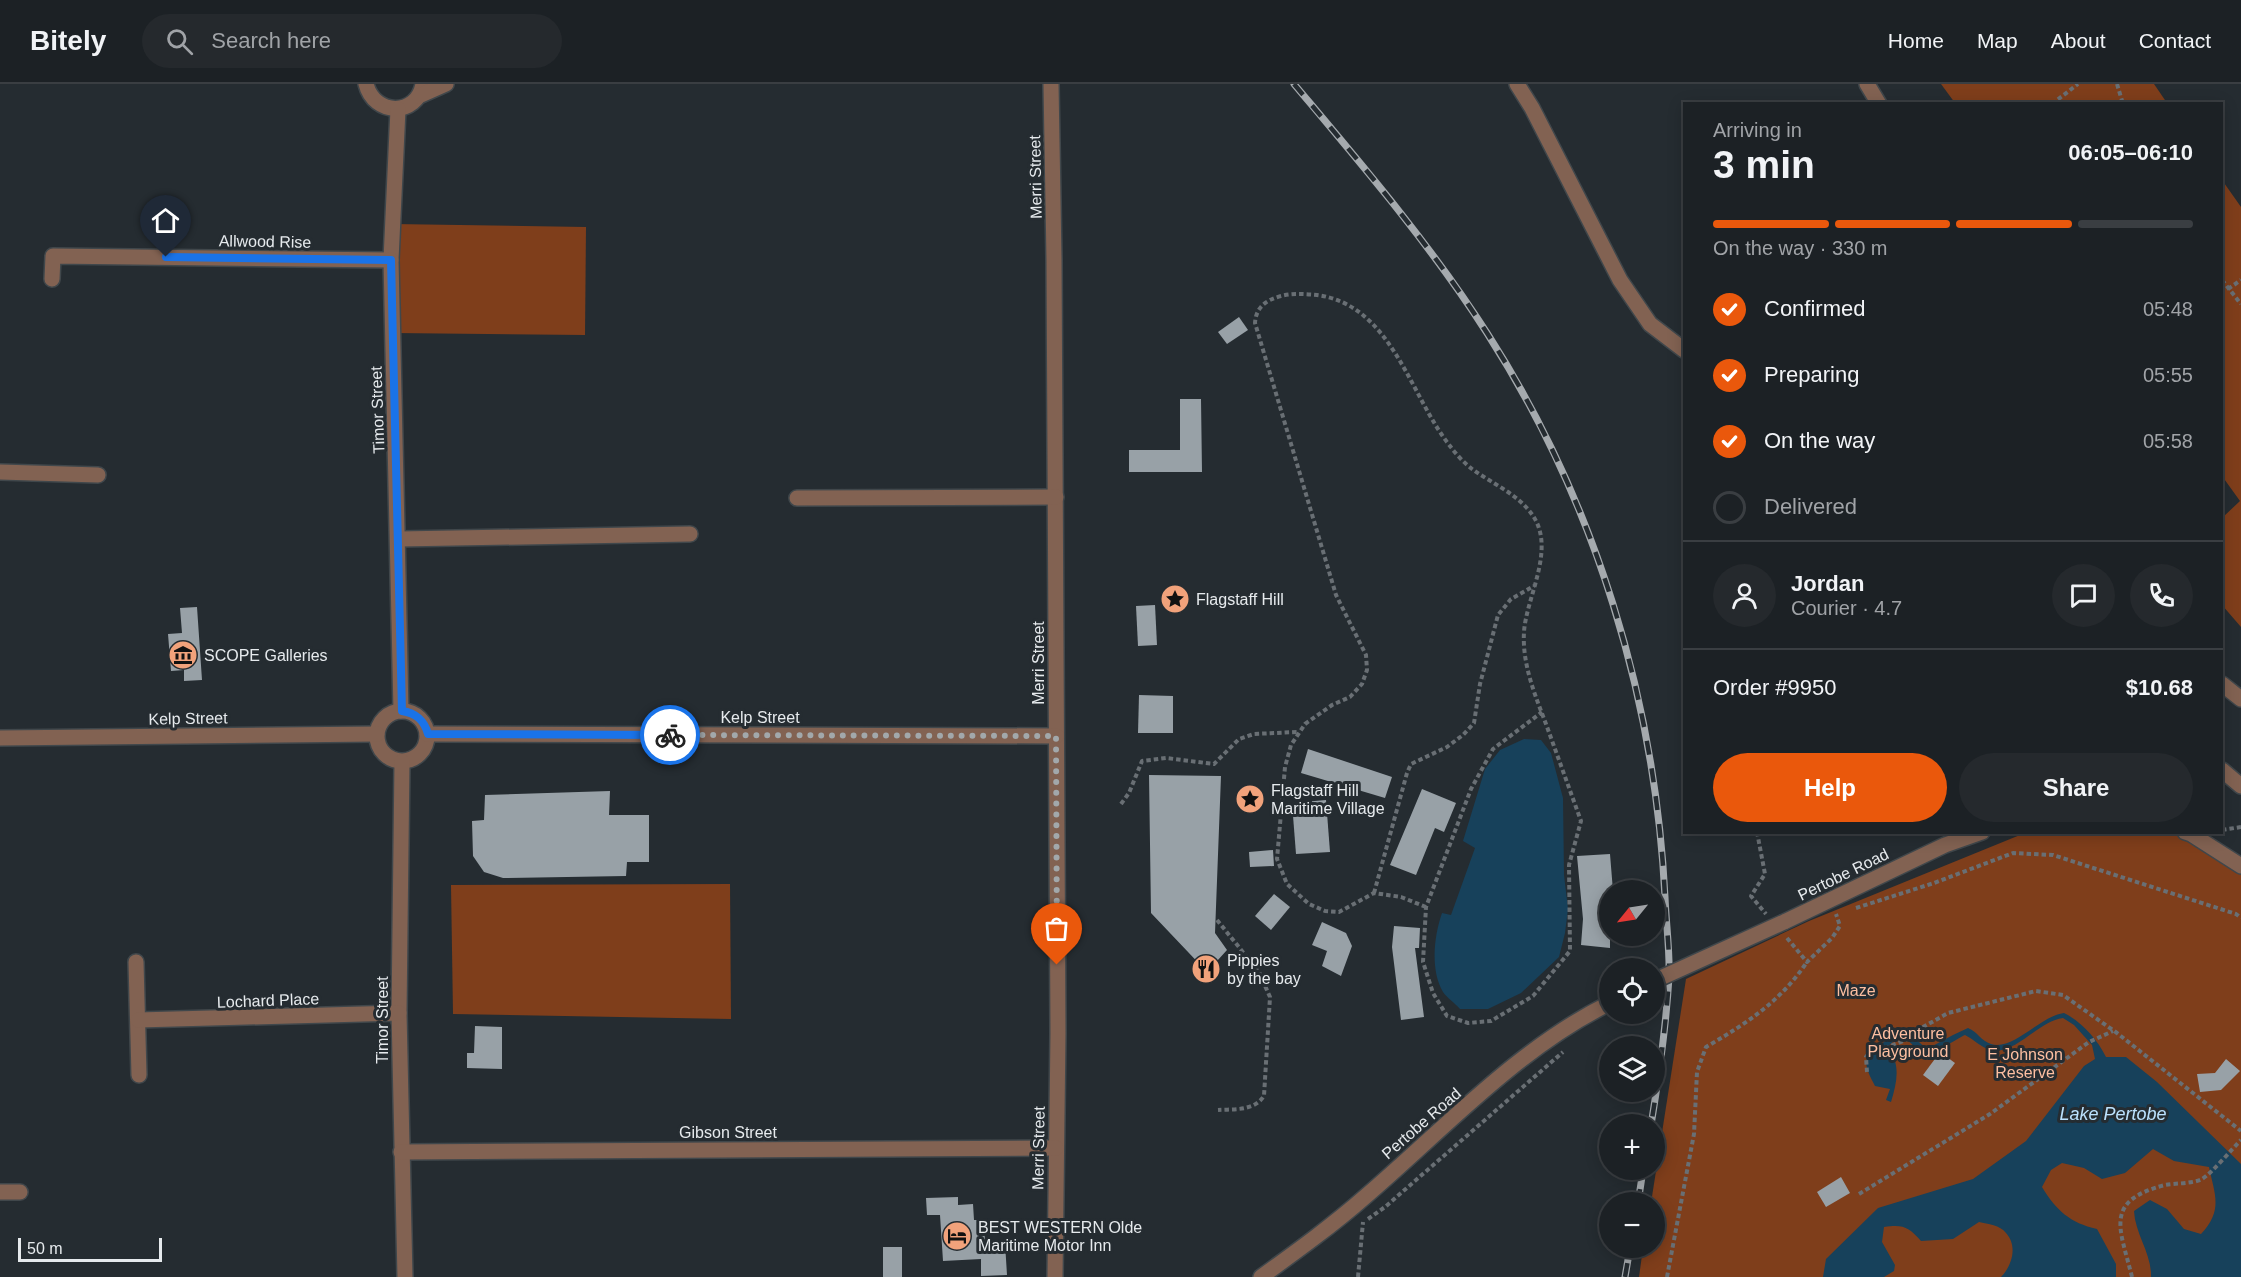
<!DOCTYPE html>
<html lang="en">
<head>
<meta charset="utf-8">
<style>
	:root { --surface:#1c2125; --page:#25292d; --text:#f1f3f6; --muted:#a0a3a7; --line:#3a3e42; --accent:#ea580c }
	body { margin:0; font-family:Helvetica,sans-serif; background:var(--page); color:var(--text); height:100vh; display:flex; flex-direction:column; font-size:22px; white-space:nowrap }
	* { box-sizing:border-box; margin:0 }
	p { font-size:20px; color:var(--muted) }
	.icon { flex:none; width:33px; height:33px; fill:none; stroke:currentColor; stroke-width:2; stroke-linecap:round; stroke-linejoin:round }
	.map { position:relative; flex:1; overflow:hidden }
	.details { position:absolute; left:1683px; top:18px; width:540px; height:732px; display:flex; flex-direction:column; background:var(--surface); border-radius:0px; box-shadow:0 3px 15px #0003,0 0 0 2px var(--line) }
	.details>* { flex:none }
	.needle { width:39px; rotate:240deg }
	.tools { position:absolute; left:1599px; top:796px; display:grid; gap:12px }
	.tools a { display:grid; place-items:center; width:66px; height:66px; border-radius:50%; background:var(--surface); box-shadow:0 3px 15px #0003,0 0 0 2px var(--line); font-size:30px }
	.scale { position:absolute; left:18px; bottom:15px; width:144px; box-sizing:border-box; padding-left:6px; border:3px solid #e6eaed; border-top:0; font-size:16px; line-height:21px; white-space:nowrap; color:#e6eaed; -webkit-text-stroke:4px #252c31; paint-order:stroke }
	.pin { position:absolute; display:grid; place-items:center; width:51px; height:51px; color:#fff; margin:-62px -26px; border-radius:50% 50% 50% 0; rotate:-45deg; box-shadow:0 0 6px #0007 }
	.pin .icon { rotate:45deg }
	.courier { position:absolute; display:grid; place-items:center; width:60px; height:60px; margin:-30px; border:4px solid #1a73e8; border-radius:50%; background:#fff; color:#222; box-shadow:0 2px 8px #0007 }
	.head em { font-style:normal; font-weight:600 }
	.head div { display:flex; flex-direction:column-reverse }
	.head { display:flex; align-items:center; justify-content:space-between; height:102px; padding:0 30px }
	h1 { font-size:39px; font-weight:600; line-height:45px }
	.bar { display:grid; grid-template-columns:repeat(4,1fr); gap:9px 6px; align-content:center; height:72px; padding:0 30px }
	.bar i { height:8px; border-radius:4px; background:var(--line) }
	.bar .current { background:var(--accent) }
	.bar p { grid-column:span 4 }
	.line { display:flex; align-items:center; gap:15px; padding:0 30px; border-top:2px solid var(--line) }
	.line div { flex:1 }
	.round { display:grid; place-items:center; flex:none; width:63px; height:63px; border-radius:32px; background:var(--page) }
	ol { padding:0 30px; list-style:none }
	li { display:flex; align-items:center; gap:18px; height:66px }
	li p { margin-inline-start:auto }
	li .icon { padding:6px; border-radius:50%; background:var(--accent); color:#fff; stroke-width:4 }
	li:last-child { color:var(--muted) }
	li i { width:33px; height:33px; border:3px solid var(--line); border-radius:50% }
	.primary-button { display:flex; gap:12px; margin-top:auto; padding:12px 30px }
	.primary-button a { flex:1; height:69px; border-radius:36px; background:var(--accent); color:#fff; font-size:24px; font-weight:600; line-height:69px; text-align:center }
	.primary-button a+a { background:var(--page); color:var(--text) }
	header { display:flex; align-items:center; gap:36px; box-sizing:border-box; height:84px; padding:0 30px; background:var(--surface); border-bottom:2px solid var(--line) }
	header strong { font-size:28px }
	nav { display:flex; gap:33px; margin-inline-start:auto; font-size:21px }
	.search { width:420px; height:54px; background:var(--page); display:flex; align-items:center; gap:15px; box-sizing:border-box; padding:0 21px; border-radius:33px; color:var(--muted); font-size:22px }
	.map>svg:first-child { display:block }
	.green { fill:#7f3e1b }
	.water { fill:#17415b }
	.building { fill:#98a1a7 }
	.lines { fill:none; stroke-linecap:round; stroke-linejoin:round }
	.minor-casing { stroke:#40474b; stroke-width:18 }
	.path { stroke:#696f74; stroke-width:4; stroke-dasharray:4.5 3; stroke-linecap:butt }
	.minor { stroke:#826252; stroke-width:15 }
	.rail-casing { stroke:#a5aaae; stroke-width:7 }
	.rail { stroke:#252c31; stroke-width:4.5; stroke-dasharray:14; stroke-linecap:butt }
	.minor-bridge-casing { stroke:#40474b; stroke-width:18; stroke-linecap:butt }
	.minor-bridge { stroke:#826252; stroke-width:15 }
	.done { stroke:#a2a8ab; stroke-width:6; stroke-dasharray:0 10.8 }
	.route { stroke:#1a73e8; stroke-width:8 }
	.labels { text-anchor:middle; stroke-width:6; stroke-linejoin:round; paint-order:stroke }
	.street-label { font-size:16px; fill:#e6eaed; stroke:#252c31 }
	.poi-label { font-size:16px; fill:#e6eaed; stroke:#252c31; text-anchor:start }
	.park-label { font-size:16px; fill:#fdbfa1; stroke:#252c31 }
	.water-label { font-size:18px; font-style:italic; fill:#bbe1fd; stroke:#252c31 }
</style>
</head>
<body>
<header>
<strong>Bitely</strong>
<div class="search"><svg class="icon" aria-label="search" viewBox="0 0 24 24"><circle cx="10" cy="10" r="6"/><path d="M15 15l6 6"/></svg>Search here</div>
<nav><a>Home</a><a>Map</a><a>About</a><a>Contact</a></nav>
</header>
<div class="map">
<svg width="2241" height="1193" viewBox="0 0 2241 1193">
	<rect width="100%" height="100%" fill="#252c31"/>
	<g class="green">
		<polygon points="1941,0 2154,0 2167,19 1955,19"/>
		<polygon points="2222,96 2241,123 2241,543 2222,521 2222,434 2240,417 2222,392"/>
		<polygon points="393,140 586,143 585,251 393,249"/>
		<polygon points="2041,748 2176,749 2241,780 2241,1193 1639,1193 1643,1164 1654,1164 1654,1119 1651,1119 1686,895 1809,837 2020,751"/>
		<polygon points="730,800 731,935 453,930 451,801"/>
	</g>
	<g class="water">
		<path d="M1524 655 1541 656 1551 669 1563 714 1564 791 1568 825 1565 849 1559 873 1521 909 1488 925H1460C1455 919 1447 914 1443 908 1430 886 1434 852 1442 829L1451 831 1475 764 1463 757 1485 685 1500 666Z"/>
		<path d="M2064 929C2082 938 2097 955 2106 973H2126L2157 998 2241 1080V1193H2151C2152 1170 2135 1150 2134 1127L2150 1116 2167 1125 2184 1145 2201 1150C2223 1126 2215 1112 2209 1083L2174 1077 2153 1065 2125 1089 2102 1095 2084 1084 2062 1079 2051 1086 2042 1103C2056 1126 2070 1139 2097 1145L2116 1180V1193H2001C2012 1182 2018 1162 2006 1149 2000 1141 1988 1140 1979 1138L1953 1155 1921 1157C1909 1143 1903 1140 1884 1143L1882 1158 1895 1181 1894 1187 1884 1193H1823L1826 1175 1878 1124 1973 1095 2026 1057 2084 982 2095 975 2092 961 2074 941 2063 934C2038 937 2015 972 1990 966 1981 963 1973 955 1965 951 1956 955 1935 970 1927 970 1913 970 1907 940 1888 963 1901 981 1897 998 1891 1018L1886 1016 1890 1005 1875 1002C1866 985 1860 974 1878 962 1887 957 1891 950 1902 947L1912 952 1927 965 1953 951 1968 944C1978 948 1981 957 1991 960 2013 967 2040 932 2064 929Z"/>
	</g>
	<g class="building">
		<polygon points="1239,233 1248,246 1227,260 1218,248"/>
		<polygon points="1180,315 1201,315 1202,388 1129,388 1129,366 1180,366"/>
		<polygon points="1155,521 1157,561 1138,562 1136,522"/>
		<polygon points="197,523 202,596 184,597 184,586 171,587 168,550 182,549 180,524"/>
		<polygon points="1139,611 1173,612 1173,649 1138,649"/>
		<polygon points="1308,665 1392,693 1385,714 1301,689"/>
		<polygon points="1149,691 1221,692 1215,849 1227,866 1207,888 1151,829"/>
		<polygon points="1422,705 1456,719 1444,748 1435,744 1416,791 1390,781"/>
		<polygon points="610,707 609,731 649,731 649,778 627,778 626,792 503,794 484,788 473,772 472,737 484,736 485,711"/>
		<polygon points="1326,716 1330,768 1296,770 1292,719"/>
		<polygon points="1273,766 1274,782 1250,783 1249,768"/>
		<polygon points="1610,770 1613,807 1610,807 1610,864 1581,861 1583,835 1577,772"/>
		<polygon points="1274,810 1290,823 1271,846 1255,832"/>
		<polygon points="1322,838 1346,849 1352,862 1341,892 1322,882 1327,867 1312,861"/>
		<polygon points="1394,842 1420,844 1419,864 1415,864 1424,933 1401,936 1392,863"/>
		<polygon points="475,942 502,943 502,985 467,984 467,969 474,969"/>
		<polygon points="1940,968 1955,979 1938,1002 1923,991"/>
		<polygon points="2226,975 2240,987 2221,1006 2200,1008 2197,990 2215,989"/>
		<polygon points="1841,1093 1850,1109 1826,1123 1817,1108"/>
		<polygon points="958,1113 958,1121 973,1120 974,1136 984,1136 985,1160 1005,1159 1007,1191 981,1192 981,1175 943,1177 940,1131 927,1131 926,1114"/>
		<rect x="883" y="1163" width="19" height="30"/>
	</g>
	<g class="lines">
		<g class="minor-casing">
			<g id="minor">
				<path d="M366 0C374 32 417 33 423 0"/>
				<polyline points="1051,0 1054,175 1058,949 1055,1193"/>
				<polyline points="1517,0 1532,24 1620,196 1650,240 1684,266"/>
				<polyline points="1867,0 1879,20"/>
				<polyline points="419,12 446,0"/>
				<polyline points="398,25 391,176 401,627"/>
				<polyline points="52,195 53,172 391,176"/>
				<polyline points="0,388 98,391"/>
				<polyline points="797,414 1056,413"/>
				<polyline points="399,455 690,450"/>
				<polyline points="2222,600 2241,615"/>
				<circle cx="402" cy="652" r="25"/>
				<polyline points="427,650 1056,652"/>
				<polyline points="0,654 377,650"/>
				<polyline points="402,678 399,929 405,1193"/>
				<polyline points="2222,686 2241,702"/>
				<polyline points="2185,748 2191,750 2241,782"/>
				<polyline points="1784,838 1945,761 1982,748"/>
				<polyline points="136,878 139,991"/>
				<polyline points="138,936 399,929"/>
				<polyline points="401,1068 1056,1064"/>
				<polyline points="0,1108 20,1108"/>
				<path d="M1261 1193C1297 1167 1333 1141 1366 1112 1443 1046 1518 964 1610 919"/>
			</g>
		</g>
		<g class="path">
			<polyline points="2117,0 2123,20"/>
			<polyline points="2052,20 2078,0"/>
			<polyline points="2222,196 2241,220"/>
			<polyline points="2228,205 2241,196"/>
			<polyline points="1121,720 1129,709 1142,677 1166,674 1214,680 1239,655 1254,650 1297,648"/>
			<polyline points="2222,746 2241,743"/>
			<polyline points="1757,748 1765,790 1751,812 1766,830"/>
			<polyline points="1374,809 1407,689 1411,680 1447,663 1463,651 1474,639 1480,600 1498,531 1511,515 1534,502"/>
			<path d="M1426 823 1401 813 1374 809 1339 828 1325 827 1309 820 1287 800 1277 775 1285 683 1291 661 1305 640 1332 621 1350 613 1362 600 1367 586 1366 571 1336 511 1255 239C1256 223 1266 216 1281 212 1292 209 1305 210 1317 211 1392 221 1410 312 1450 362 1456 370 1464 379 1472 385 1494 401 1525 413 1537 439 1552 472 1526 516 1524 548 1522 580 1535 611 1546 640L1581 737 1569 781 1570 867 1533 912 1491 937 1468 939 1447 932 1433 909 1423 878 1426 823 1471 705 1493 665 1542 628"/>
			<polyline points="1856,824 1934,799 2013,769 2053,771 2236,830 2241,834"/>
			<path d="M1217 836 1259 888 1270 913 1264 1012C1254 1027 1235 1025 1218 1026"/>
			<polyline points="1787,854 1807,878 1832,854 1840,842 1836,830"/>
			<polyline points="1867,988 1866,973 1872,965 1888,963 1908,955 1909,951 1948,929 2036,907 2063,911 2117,949 2241,1047"/>
			<polyline points="1859,1110 1990,1030 2089,958 2113,947"/>
			<polyline points="1368,1135 1385,1123 1563,968"/>
			<polyline points="1358,1193 1363,1138"/>
			<path d="M1667 1193 1694 1050 1697 988 1706 963C1747 939 1780 918 1807 878"/>
			<path d="M2132 1193C2120 1144 2103 1117 2165 1101 2176 1099 2192 1100 2202 1095 2212 1089 2232 1065 2241 1056"/>
		</g>
		<use href="#minor" class="minor"/>
		<g class="rail-casing">
			<g id="rail">
				<path d="M1294 0C1362 81 1430 160 1487 249 1595 417 1655 614 1665 813 1666 839 1670 867 1669 893 1666 943 1659 992 1651 1041"/>
				<polyline points="1638,1119 1643,1086"/>
				<polyline points="1625,1193 1630,1164"/>
			</g>
		</g>
		<use href="#rail" class="rail"/>
		<g class="minor-bridge-casing">
			<polyline id="minor-bridge" points="1654,897 1784,838"/>
		</g>
		<use href="#minor-bridge" class="minor-bridge"/>
	</g>
	<g class="lines">
		<polyline class="done" points="670,651 1056,652 1057,881"/>
		<path class="route" d="M166 173 391 176 402 627C416 629 424 636 428 650L670 651"/>
	</g>
	<defs>
		<g id="sight-disc" transform="scale(1.5)"><circle r="9.5" fill="#f1a27b" stroke="#252c31"/><path d="M0-6L1.8-2.2L6-1.7L2.9 1.2L3.7 5.4L0 3.3L-3.7 5.4L-2.9 1.2L-6-1.7L-1.8-2.2Z" fill="#111"/></g>
		<g id="museum-disc" transform="scale(1.5)"><circle r="9.5" fill="#f1a27b" stroke="#252c31"/><path d="M0-6L6-3V-2H-6V-3ZM-5-1h2V3h-2ZM-1-1h2V3h-2ZM3-1h2V3H3ZM-6 4H6V6H-6Z" fill="#111"/></g>
		<g id="restaurant-disc" transform="scale(1.5)"><circle r="9.5" fill="#f1a27b" stroke="#252c31"/><path d="M-5-6h1v4h1v-4h1v4h1v-4h1v5L-1.5 .5V6h-2V.5L-5-1ZM5-6V6H3V1.5H1.5Q1.5-4 5-6Z" fill="#111"/></g>
		<g id="hotel-disc" transform="scale(1.5)"><circle r="9.5" fill="#f1a27b" stroke="#252c31"/><path d="M-6-4.5h1.5V1H6V5H4.5V3h-9V5H-6ZM-4 0a1.8 1.8 0 1 1 3.6 0ZM.5 0V-2.5h3Q6-2.5 6 0Z" fill="#111"/></g>
	</defs>
	<g fill-rule="evenodd">
		<use href="#sight-disc" x="1175" y="515"/>
		<use href="#museum-disc" x="183" y="571"/>
		<use href="#sight-disc" x="1250" y="715"/>
		<use href="#restaurant-disc" x="1206" y="885"/>
		<use href="#hotel-disc" x="957" y="1152"/>
	</g>
	<g class="labels">
		<g class="street-label">
			<text transform="translate(1035 93) rotate(-91)" y="6">Merri Street</text>
			<text transform="translate(265 157) rotate(1)" y="6">Allwood Rise</text>
			<text transform="translate(377 326) rotate(-92)" y="6">Timor Street</text>
			<text transform="translate(1038 579) rotate(-90)" y="6">Merri Street</text>
			<text x="760" y="639">Kelp Street</text>
			<text transform="translate(188 634) rotate(-1)" y="6">Kelp Street</text>
			<text transform="translate(1843 790) rotate(-26)" y="6">Pertobe Road</text>
			<text transform="translate(268 916) rotate(-2)" y="6">Lochard Place</text>
			<text transform="translate(382 936) rotate(-90)" y="6">Timor Street</text>
			<text transform="translate(1421 1039) rotate(-41)" y="6">Pertobe Road</text>
			<text x="728" y="1054">Gibson Street</text>
			<text transform="translate(1038 1064) rotate(-89)" y="6">Merri Street</text>
		</g>
		<g class="poi-label">
			<text x="1196" y="521">Flagstaff Hill</text>
			<text x="204" y="577">SCOPE Galleries</text>
			<text x="1271" y="712">Flagstaff Hill<tspan x="1271" dy="18">Maritime Village</tspan></text>
			<text x="1227" y="882">Pippies<tspan x="1227" dy="18">by the bay</tspan></text>
			<text x="978" y="1149">BEST WESTERN Olde<tspan x="978" dy="18">Maritime Motor Inn</tspan></text>
		</g>
		<g class="park-label">
			<text x="1856" y="912">Maze</text>
			<text x="1908" y="955">Adventure<tspan x="1908" dy="18">Playground</tspan></text>
			<text x="2025" y="976">E Johnson<tspan x="2025" dy="18">Reserve</tspan></text>
		</g>
		<g class="water-label">
			<text x="2113" y="1036">Lake Pertobe</text>
		</g>
	</g>
</svg>
<div class="tools">
<a><svg class="needle" viewBox="-14 -14 28 28"><path d="M0-13l5 13h-10z" fill="#e53935"/><path d="M0 13l5-13h-10z" fill="#a0a3a7"/></svg></a>
<a><svg class="icon" aria-label="locate" viewBox="0 0 24 24"><circle cx="12" cy="12" r="6"/><path d="M12 2v4M12 18v4M2 12h4M18 12h4"/></svg></a>
<a><svg class="icon" aria-label="layers" viewBox="0 0 24 24"><path d="M12 4l9 5-9 5-9-5zM3 14l9 5 9-5"/></svg></a>
<a>+</a>
<a>−</a>
</div>
<div class="scale">50 m</div>
<div class="pin" style="left:1057px;top:881px;background:#ea580c"><svg class="icon" aria-label="bag" viewBox="0 0 24 24"><path d="M5 8h14l-1 12H6zM9 8a3 3 0 0 1 6 0"/></svg></div>
<div class="pin" style="left:166px;top:173px;background:#1f2937"><svg class="icon" aria-label="home" viewBox="0 0 24 24"><path d="M3 11l9-7 9 7M6 9v11h12V9"/></svg></div>
<div class="courier" style="left:670px;top:651px"><svg class="icon" aria-label="bike" viewBox="0 0 24 24"><circle cx="6" cy="16" r="4"/><circle cx="18" cy="16" r="4"/><path d="M6 16l4-8h5l3 8M10 8l3 8H6M13 5h3"/></svg></div>
<section class="details">
<div class="head"><div><h1>3 min</h1><p>Arriving in</p></div><em>06:05–06:10</em></div>
<div class="bar"><i class="current"></i><i class="current"></i><i class="current"></i><i></i><p>On the way · 330 m</p></div>
<ol>
<li><svg class="icon" aria-label="check" viewBox="0 0 24 24"><path d="M5 12l5 5 9-10"/></svg>Confirmed<p>05:48</p></li>
<li><svg class="icon" aria-label="check" viewBox="0 0 24 24"><path d="M5 12l5 5 9-10"/></svg>Preparing<p>05:55</p></li>
<li><svg class="icon" aria-label="check" viewBox="0 0 24 24"><path d="M5 12l5 5 9-10"/></svg>On the way<p>05:58</p></li>
<li><i></i>Delivered</li>
</ol>
<div class="line" style="height:108px"><a class="round"><svg class="icon" aria-label="person" viewBox="0 0 24 24"><circle cx="12" cy="8" r="4"/><path d="M4 21q1-7 8-7t8 7"/></svg></a><div><b>Jordan</b><p>Courier · 4.7</p></div><a class="round"><svg class="icon" aria-label="chat" viewBox="0 0 24 24"><path d="M4 5h16v11H9l-5 4z"/></svg></a><a class="round"><svg class="icon" aria-label="phone" viewBox="0 0 24 24"><path d="M5 4h4l2 5-3 2q2 4 5 5l2-3 5 2v4C11 20 4 13 5 4z"/></svg></a></div>
<div class="line" style="height:78px"><div>Order #9950</div><b>$10.68</b></div>
<div class="primary-button"><a>Help</a><a>Share</a></div>
</section>
</div>
</body>
</html>
